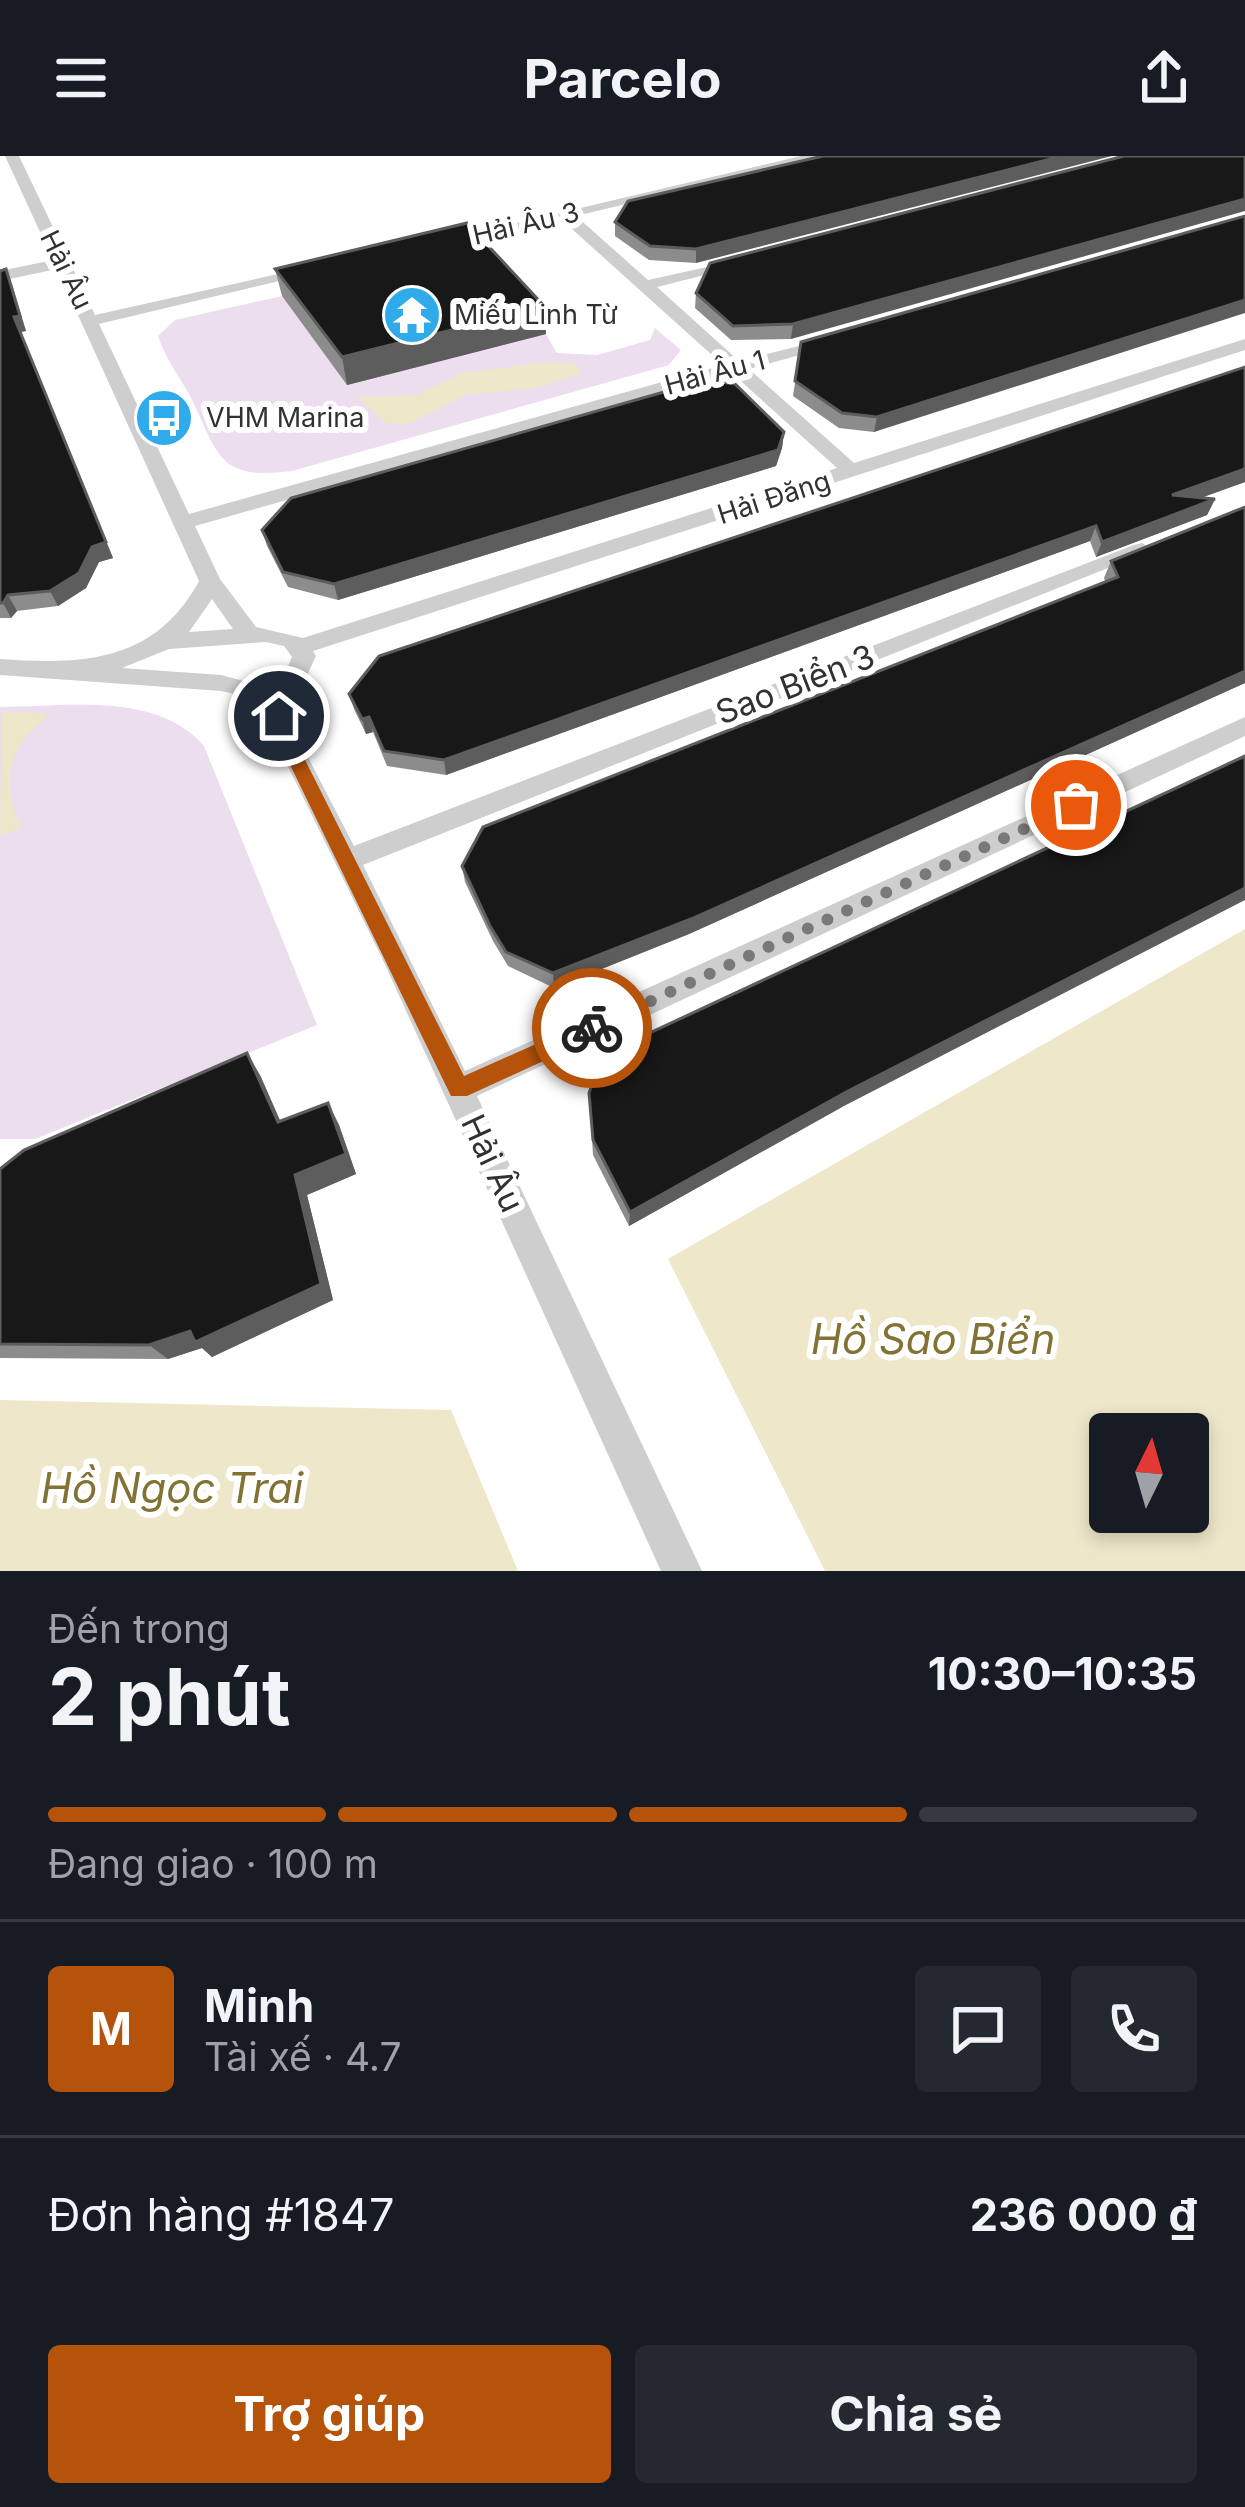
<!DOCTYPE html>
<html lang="vi">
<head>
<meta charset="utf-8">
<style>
	:root { --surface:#171b24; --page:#242831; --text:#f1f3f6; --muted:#9ea1a6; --line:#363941; --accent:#b45309 }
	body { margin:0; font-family:Inter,sans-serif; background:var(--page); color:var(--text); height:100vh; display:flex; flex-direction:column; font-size:45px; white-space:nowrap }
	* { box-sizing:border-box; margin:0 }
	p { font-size:39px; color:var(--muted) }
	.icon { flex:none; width:66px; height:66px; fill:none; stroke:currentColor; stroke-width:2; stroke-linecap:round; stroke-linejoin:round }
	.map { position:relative; height:1415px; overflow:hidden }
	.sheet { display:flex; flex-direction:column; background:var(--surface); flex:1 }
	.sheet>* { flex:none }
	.needle { width:78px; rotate:5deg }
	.buttons { position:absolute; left:1089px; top:1257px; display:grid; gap:24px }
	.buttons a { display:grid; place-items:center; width:120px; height:120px; border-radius:12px; background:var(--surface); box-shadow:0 6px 18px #0003; font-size:60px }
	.pin { position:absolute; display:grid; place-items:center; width:102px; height:102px; color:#fff; margin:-51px; border:6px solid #fff; border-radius:50%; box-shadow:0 3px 12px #0007 }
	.courier { position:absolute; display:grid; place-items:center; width:120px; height:120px; margin:-60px; border:9px solid #b45309; border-radius:50%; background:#fff; color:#222; box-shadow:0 3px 15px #0007 }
	.overview em { font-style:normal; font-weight:700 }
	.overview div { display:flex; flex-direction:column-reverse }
	.overview { display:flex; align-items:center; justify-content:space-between; height:204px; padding:0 48px }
	h1 { font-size:78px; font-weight:700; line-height:90px }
	.bar { display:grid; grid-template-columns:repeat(4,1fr); gap:18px 12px; align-content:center; height:144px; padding:0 48px }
	.bar i { height:15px; border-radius:9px; background:var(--line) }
	.bar .selected { background:var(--accent) }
	.bar p { grid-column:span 4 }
	.line { display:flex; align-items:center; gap:30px; padding:0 48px; border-top:3px solid var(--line) }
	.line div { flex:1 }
	.round { display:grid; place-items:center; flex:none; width:126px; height:126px; border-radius:12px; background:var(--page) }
	.primary-button { display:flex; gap:24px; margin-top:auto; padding:24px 48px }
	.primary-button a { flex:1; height:138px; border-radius:12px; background:var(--accent); color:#fff; font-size:48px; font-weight:700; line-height:138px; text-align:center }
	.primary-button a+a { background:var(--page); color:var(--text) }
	header { display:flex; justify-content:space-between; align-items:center; height:156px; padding:0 48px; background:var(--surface); font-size:54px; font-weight:700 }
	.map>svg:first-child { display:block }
	.green { fill:#ecdeee }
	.water { fill:#eee7ca; fill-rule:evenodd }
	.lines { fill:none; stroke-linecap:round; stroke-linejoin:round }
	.service { fill:#cecece; fill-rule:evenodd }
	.wall { fill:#8c8c8c }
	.shaded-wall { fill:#5d5d5d }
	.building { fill:#181818; stroke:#5d5d5d; stroke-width:3 }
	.route { fill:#b45309 }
	.done { stroke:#797979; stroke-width:12; stroke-dasharray:0 21.6 }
	.labels { text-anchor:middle; stroke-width:12; stroke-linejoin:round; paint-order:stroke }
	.far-street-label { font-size:27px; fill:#313131; stroke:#fff }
	.far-poi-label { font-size:27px; fill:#313131; stroke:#fff; text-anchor:start }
	.street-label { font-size:33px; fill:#313131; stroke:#fff }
	.near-water-label { font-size:42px; font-style:italic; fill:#827335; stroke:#fff }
</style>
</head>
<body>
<header><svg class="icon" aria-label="menu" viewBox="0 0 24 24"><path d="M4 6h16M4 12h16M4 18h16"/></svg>Parcelo<svg class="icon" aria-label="share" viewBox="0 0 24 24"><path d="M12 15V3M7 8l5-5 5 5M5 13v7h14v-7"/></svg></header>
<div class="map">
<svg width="1245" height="1415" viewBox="0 0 1245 1415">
	<rect width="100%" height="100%" fill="#fff"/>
	<g class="green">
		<path d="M282 140 348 228 546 178 557 197 597 199 650 184 655 172 681 194 669 209 292 315C215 325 219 297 190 240 179 220 165 202 158 180L175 164Z"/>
		<path d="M0 551C65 551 157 535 204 590L317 869 35 983H0Z"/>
	</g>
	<g class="water">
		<polygon points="545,206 573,207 582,217 535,232 465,239 409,268 386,267 357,241 416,239 463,217"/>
		<path d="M2 556 52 557C7 590 0 622 21 672L0 680Z"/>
		<path d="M1245 773V1415H825L668 1103ZM1110 1278H1188V1356H1110Z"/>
		<polygon points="0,1244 451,1254 518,1415 0,1415"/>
	</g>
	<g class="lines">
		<path class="service" d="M5 0H19L95 159 309 111 317 116 99 168 189 358 723 209 562 64 440 92 432 87 801 0H827L576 60 648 124 748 102V108L657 131 739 205 839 180V188L749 213 854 307 1245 183V194L313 495 316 500 304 526 283 535 299 584 354 690 1134 389 1142 387 1153 394 363 709 465 915 1245 561V580L477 940 702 1415H661L382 802 275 584 262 544 221 535 0 519V503C84 509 155 506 199 425L57 113 0 125V115L53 104ZM733 218 837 312 303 482 256 471 220 423 195 370ZM212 443 233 473 189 476ZM266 486 284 490 292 501 286 515 255 528 221 519 122 512 169 493Z"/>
	</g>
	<g class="wall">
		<polygon points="823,0 696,107 649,104 615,80 615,66"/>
		<polygon points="1124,0 791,183 731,184 695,152 696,137"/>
		<polygon points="1245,60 874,276 839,272 793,240 801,186"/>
		<polygon points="275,113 546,178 347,229 282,140"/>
		<polygon points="0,115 12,128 26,175 20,176 113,402 99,406 86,432 58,450 17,455 11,462 0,462"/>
		<polygon points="1245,211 1245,326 1200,342 1215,343 1207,359 1096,401 1090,385 446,619 387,610 373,576 366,578 354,553 349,538"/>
		<polygon points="784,276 782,292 776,310 338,444 288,431 267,390 262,374"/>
		<polygon points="1245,351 1245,527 689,778 554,832 508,810 493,785 465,726 462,710 1105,425 1104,422 1111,405"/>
		<polygon points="260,919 280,965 328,947 339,969 356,1018 307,1039 333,1144 212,1201 202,1192 168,1203 0,1202 0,1013"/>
		<polygon points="589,937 842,951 629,1070 593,999"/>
	</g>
	<g class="shaded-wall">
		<polygon points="1062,0 1112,0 696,107 696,93"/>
		<polygon points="1245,43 1245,55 791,183 793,168"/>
		<polygon points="6,113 26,175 20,176 113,402 99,406 86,432 58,450 50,435"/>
		<polygon points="1245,144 1245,157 874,276 877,261"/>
		<polygon points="545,151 546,178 347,229 342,201"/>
		<polygon points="784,276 782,292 776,310 338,444 334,428"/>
		<polygon points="1245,313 1245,326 1165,355 1172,339"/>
		<polygon points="1215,343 1207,359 1096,401 1102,386"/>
		<polygon points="1096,370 1090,385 446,619 444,604"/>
		<polygon points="8,439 17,455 11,462 3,447"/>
		<polygon points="1245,515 1245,527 689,778 554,832 553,817"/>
		<polygon points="369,561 373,576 366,578 362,563"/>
		<polygon points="1245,732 1245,744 842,951 629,1070 630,1056 848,935"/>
		<polygon points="247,897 260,919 290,987 278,966"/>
		<polygon points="328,947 339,969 356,1018 307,1039 333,1144 212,1201 202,1192 168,1203 149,1189"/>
	</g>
	<g class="building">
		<polygon points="823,0 1062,0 696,93 650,90 615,66 628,45"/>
		<polygon points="1124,0 1245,0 1245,43 793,168 733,170 696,137 710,107"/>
		<polygon points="1245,60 1245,144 877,261 842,257 795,225 801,186"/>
		<polygon points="467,67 545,151 342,201 275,113"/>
		<polygon points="6,113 20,160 14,161 106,386 92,391 79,417 50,435 8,439 3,447 0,447 0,115"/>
		<polygon points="1245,211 1245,313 1172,339 1215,343 1102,386 1096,370 444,604 384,595 369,561 362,563 349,538 379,500"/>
		<polygon points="706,224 735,228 784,276 778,294 334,428 283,416 262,374 291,342"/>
		<polygon points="1245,351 1245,515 691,763 553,817 506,796 490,770 462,710 483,671 1118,421 1111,405"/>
		<polygon points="1245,600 1245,732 848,935 630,1056 593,984 589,937 598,913 628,887"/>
		<polygon points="247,897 278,966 328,947 346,998 295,1019 321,1128 195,1186 190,1175 149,1189 0,1188 0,1013 24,994"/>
	</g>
	<polygon class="route" points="279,553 287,560 295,584 464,920 592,863 600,865 600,879 467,940 451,940 278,584 270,560"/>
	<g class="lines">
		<polyline class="done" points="592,872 1076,649"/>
	</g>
	<defs>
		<g id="temple-disc" transform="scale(3)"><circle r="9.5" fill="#2fabeb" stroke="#fff"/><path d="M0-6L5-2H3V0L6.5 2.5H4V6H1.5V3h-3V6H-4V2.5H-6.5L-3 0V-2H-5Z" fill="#fff"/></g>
		<g id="bus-disc" transform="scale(3)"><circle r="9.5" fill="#2fabeb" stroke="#fff"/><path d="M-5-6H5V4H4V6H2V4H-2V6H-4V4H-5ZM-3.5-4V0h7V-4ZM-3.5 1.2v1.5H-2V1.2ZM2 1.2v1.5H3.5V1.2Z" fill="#fff"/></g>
	</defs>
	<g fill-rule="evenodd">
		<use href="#temple-disc" x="412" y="159"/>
		<use href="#bus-disc" x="164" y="262"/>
	</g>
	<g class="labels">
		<g class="far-street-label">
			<text transform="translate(526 68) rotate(-13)" y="9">Hải Âu 3</text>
			<text transform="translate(66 114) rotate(64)" y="9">Hải Âu</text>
			<text transform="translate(715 217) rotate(-15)" y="9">Hải Âu 1</text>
			<text transform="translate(774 342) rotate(-18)" y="9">Hải Đăng</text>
		</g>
		<g class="far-poi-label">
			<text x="454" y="168">Miếu Linh Từ</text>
			<text x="206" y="271">VHM Marina</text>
		</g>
		<g class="street-label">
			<text transform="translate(795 528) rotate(-21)" y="12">Sao Biển 3</text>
			<text transform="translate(493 1007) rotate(65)" y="12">Hải Âu</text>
		</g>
		<g class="near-water-label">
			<text x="933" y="1198">Hồ Sao Biển</text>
			<text x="172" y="1347">Hồ Ngọc Trai</text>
		</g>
	</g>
</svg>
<div class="buttons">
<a><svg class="needle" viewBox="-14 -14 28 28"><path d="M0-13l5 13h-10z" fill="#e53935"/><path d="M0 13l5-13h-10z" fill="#9ea1a6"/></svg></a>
</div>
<div class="pin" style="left:1076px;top:649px;background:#ea580c"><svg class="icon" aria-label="bag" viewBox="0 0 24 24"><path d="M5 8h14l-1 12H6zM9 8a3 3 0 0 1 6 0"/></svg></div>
<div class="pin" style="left:279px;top:560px;background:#1f2937"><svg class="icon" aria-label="home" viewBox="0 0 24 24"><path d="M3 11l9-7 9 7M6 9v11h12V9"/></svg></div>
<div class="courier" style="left:592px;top:872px"><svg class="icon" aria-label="bike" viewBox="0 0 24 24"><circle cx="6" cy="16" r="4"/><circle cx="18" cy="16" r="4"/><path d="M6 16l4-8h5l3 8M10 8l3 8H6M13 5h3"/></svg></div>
</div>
<section class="sheet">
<div class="overview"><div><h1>2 phút</h1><p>Đến trong</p></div><em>10:30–10:35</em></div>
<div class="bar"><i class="selected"></i><i class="selected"></i><i class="selected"></i><i></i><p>Đang giao · 100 m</p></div>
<div class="line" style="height:216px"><b class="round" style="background:var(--accent);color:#fff">M</b><div><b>Minh</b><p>Tài xế · 4.7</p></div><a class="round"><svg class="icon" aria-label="chat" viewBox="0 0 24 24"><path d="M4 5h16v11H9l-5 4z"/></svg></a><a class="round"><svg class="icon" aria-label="phone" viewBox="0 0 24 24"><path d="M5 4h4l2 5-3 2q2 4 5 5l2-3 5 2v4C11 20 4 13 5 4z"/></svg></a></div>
<div class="line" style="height:156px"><div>Đơn hàng #1847</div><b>236 000 ₫</b></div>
<div class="primary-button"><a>Trợ giúp</a><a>Chia sẻ</a></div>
</section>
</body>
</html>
